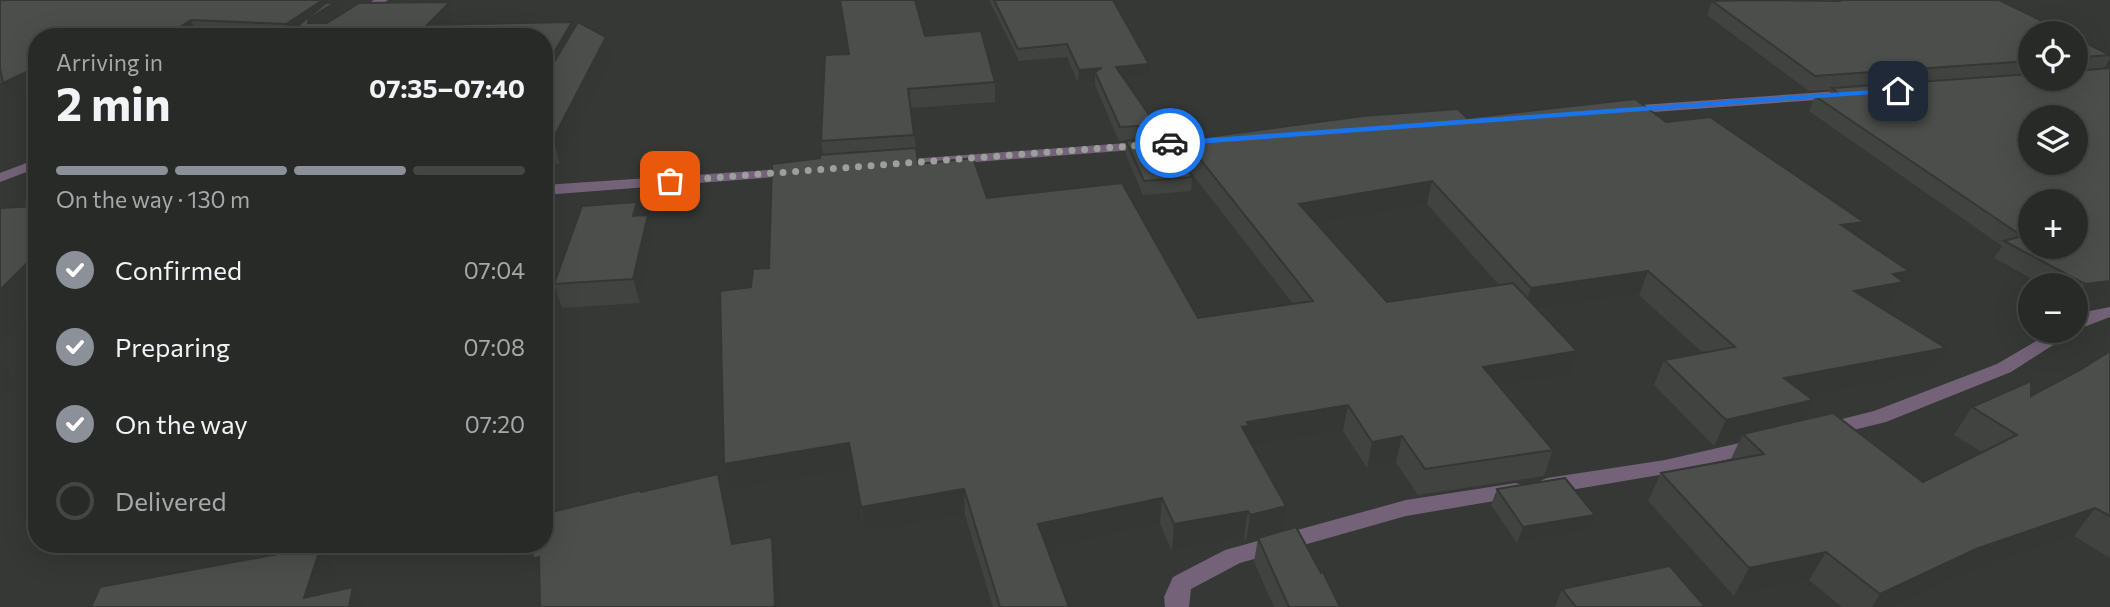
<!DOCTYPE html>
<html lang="en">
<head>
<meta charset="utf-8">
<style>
	:root { --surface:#282a28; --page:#343634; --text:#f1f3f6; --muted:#a5a7a8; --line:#444645; --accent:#8c9099 }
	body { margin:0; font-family:Commissioner,sans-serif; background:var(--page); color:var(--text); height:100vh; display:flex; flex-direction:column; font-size:26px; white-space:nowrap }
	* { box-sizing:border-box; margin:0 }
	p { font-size:23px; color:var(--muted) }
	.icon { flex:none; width:38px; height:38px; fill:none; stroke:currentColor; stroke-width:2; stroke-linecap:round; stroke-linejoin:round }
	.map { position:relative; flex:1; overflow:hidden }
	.panel { position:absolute; left:28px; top:28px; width:525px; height:525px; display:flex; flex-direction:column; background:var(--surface); border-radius:28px; box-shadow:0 7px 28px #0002,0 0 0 2px var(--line) }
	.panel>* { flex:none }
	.buttons { position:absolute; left:2018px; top:21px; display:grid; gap:14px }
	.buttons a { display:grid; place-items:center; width:70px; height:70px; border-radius:50%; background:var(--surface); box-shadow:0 7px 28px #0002,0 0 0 2px var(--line); font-size:35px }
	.pin { position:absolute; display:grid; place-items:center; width:60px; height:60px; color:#fff; margin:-30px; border-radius:14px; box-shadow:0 4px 10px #0006 }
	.courier { position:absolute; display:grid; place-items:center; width:70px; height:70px; margin:-35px; border:5px solid #1a73e8; border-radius:50%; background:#fff; color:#222; box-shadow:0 2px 9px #0007 }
	.overview em { font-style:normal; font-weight:700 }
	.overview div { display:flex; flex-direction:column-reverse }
	.overview { display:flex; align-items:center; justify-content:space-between; height:119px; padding:0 28px }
	h1 { font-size:46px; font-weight:700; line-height:52px }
	.bar { display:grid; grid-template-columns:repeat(4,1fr); gap:10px 7px; align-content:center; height:84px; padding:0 28px }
	.bar i { height:9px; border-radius:5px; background:var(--line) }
	.bar .active { background:var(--accent) }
	.bar p { grid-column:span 4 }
	ol { padding:0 28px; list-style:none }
	li { display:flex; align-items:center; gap:21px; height:77px }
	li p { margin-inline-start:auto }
	li .icon { padding:7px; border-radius:50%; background:var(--accent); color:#fff; stroke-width:4 }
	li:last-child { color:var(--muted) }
	li i { width:38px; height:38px; border:4px solid var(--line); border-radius:50% }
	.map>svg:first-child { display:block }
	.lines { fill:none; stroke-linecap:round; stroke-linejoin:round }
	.minor { fill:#736278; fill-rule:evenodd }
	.wall { fill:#404340; fill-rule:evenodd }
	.shaded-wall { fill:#343734 }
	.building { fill:#4b4e4b; stroke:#343734; stroke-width:2; fill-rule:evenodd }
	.route { fill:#1a73e8 }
	.done { stroke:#9d9f9d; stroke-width:7; stroke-dasharray:0 12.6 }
</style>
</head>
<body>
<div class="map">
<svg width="2110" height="607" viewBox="0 0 2110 607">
	<rect width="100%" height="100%" fill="#353835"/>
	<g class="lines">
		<g class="minor">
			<polygon points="374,0 388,0 332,37 317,37"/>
			<polygon points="1839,91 1846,95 1844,98 1626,114 1619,110 1626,106"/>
			<polygon points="1207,137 1212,138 1212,144 897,168 890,164 897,160"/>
			<polygon points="37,159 37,168 0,182 0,173"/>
			<polygon points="796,168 803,172 801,175 544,195 544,185"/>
			<polygon points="2110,307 2110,317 2076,330 2076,318 2085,312"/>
			<polygon points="2053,331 2075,331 2011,372 1886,422 1825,437 1818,435 1815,430 1818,425 1874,411 1997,364"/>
			<polygon points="1757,439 1764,441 1767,446 1764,451 1665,474 1547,494 1540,491 1536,486 1540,481 1547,478 1665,460"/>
			<polygon points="1516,483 1524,486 1527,491 1524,496 1406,516 1240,563 1191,589 1189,607 1165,607 1164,597 1173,577 1225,550 1406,500"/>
		</g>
	</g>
	<g class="wall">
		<polygon points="0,0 337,9 339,15 450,2 455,18 449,25 572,22 573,30 612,59 560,164 544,164 544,37 240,37 198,35 195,37 37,37 12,99 3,83 0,83"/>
		<path d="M839 0H915L925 36 995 82V102L911 108 918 164 987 198 1198 318 1293 304 1183 162 1185 140 1467 118 1666 122 1857 236 1909 271 1891 306 1881 308 1931 373 1808 396 1802 420 1923 482 1982 452 1954 435 1972 407 2031 396 2080 370 2110 351V558L2074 536 1956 577 1894 607H1842L1809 580 1734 596 1648 501 1661 473 1730 461 1740 440 1714 446 1654 385 1664 360 1703 353 1639 295 1538 310 1568 376 1501 388 1553 450 1544 476 1418 495 1396 462 1367 468 1343 431 1252 446 1281 531 1340 607H1274L1254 562 1258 538 1246 542 1244 537 1172 551 1160 524 1047 548 1069 607H993L965 515 865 533 853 469 730 490 724 464 751 287 769 268 820 158 823 154 821 141 848 54ZM1427 204 1499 285 1387 302 1317 223Z"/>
		<polygon points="989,0 1113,0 1148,76 1124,79 1156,125 1155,138 1119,141 1095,85 1095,82 1078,83 1067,57 1019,61"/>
		<polygon points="1751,0 1999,0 2030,33 2030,79 2076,79 2076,38 2110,55 2110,58 2104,69 2110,68 2110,297 2076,302 2076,285 2043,285 1994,258 2002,246 1809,111 1815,96 1829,95 1831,90 1809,91 1707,15 1712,1"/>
		<polygon points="1126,141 1192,177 1191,191 1143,195 1126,155"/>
		<polygon points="637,202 641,216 648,215 653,238 640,303 562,308 555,288 544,320 544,262 555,283"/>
		<polygon points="1497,489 1588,531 1517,543 1491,505"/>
		<polygon points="1562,589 1705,607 1555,607"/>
	</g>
	<g class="shaded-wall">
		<polygon points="323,0 350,0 337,9 341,19 291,37 286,24"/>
		<polygon points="450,2 455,18 437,37 427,25"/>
		<polygon points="191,20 198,35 195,37 164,37"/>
		<polygon points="572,22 576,39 544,85 544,69"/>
		<polygon points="606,37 612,59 560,164 553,139"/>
		<polygon points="1149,64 1148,76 1115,80 1116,67"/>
		<polygon points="37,67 37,87 12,99 3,83"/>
		<polygon points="1102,68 1095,72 1095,82 1078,83 1079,70"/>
		<polygon points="1432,181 1427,204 1296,227 1299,204"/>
		<polygon points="637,202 643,225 633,216"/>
		<polygon points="648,215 653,238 640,303 633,279"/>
		<polygon points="1864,222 1853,245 1841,225"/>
		<polygon points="37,253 37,305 0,344 0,290"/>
		<polygon points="548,262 555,288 544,320 544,272"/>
		<polygon points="1648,271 1639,295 1523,312 1531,288"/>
		<polygon points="1909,271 1891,306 1841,315 1854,291 1893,274"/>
		<polygon points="2110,281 2110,297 2076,302 2076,298 2085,284"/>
		<polygon points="1946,348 1931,373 1771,403 1784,378"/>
		<polygon points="1577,351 1568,376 1476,392 1483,367"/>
		<polygon points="0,361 15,382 0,400"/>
		<polygon points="1813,400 1799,426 1743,434 1740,440 1714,446 1726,420"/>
		<polygon points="1348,405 1343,431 1246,447 1242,427 1247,422"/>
		<polygon points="1402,436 1396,462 1367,468 1372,442"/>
		<polygon points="849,443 853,469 730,490 724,464"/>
		<polygon points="718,474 723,498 738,568 732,544"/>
		<polygon points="964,489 965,515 865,533 861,507"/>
		<polygon points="1162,498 1160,524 1039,550 1038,524"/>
		<polygon points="1286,506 1281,532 1246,542 1250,515"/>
		<polygon points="2095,508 2074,536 1956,577 1894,607 1872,607 1880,594 1976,549"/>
		<polygon points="1248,511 1244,537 1172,551 1174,524"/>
		<polygon points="1595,515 1588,531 1517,543 1523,527"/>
		<polygon points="772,537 777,561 780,607 775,607"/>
		<polygon points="321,546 337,575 327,607 304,598"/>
		<polygon points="1826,552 1809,580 1734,596 1749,568"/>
		<polygon points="539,557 542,583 533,559"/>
		<polygon points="353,587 364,607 349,607"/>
	</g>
	<g class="building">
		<polygon points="0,0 323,0 286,24 191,20 164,37 101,36 99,37 37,37 37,67 3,83 0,68"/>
		<polygon points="840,0 915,0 925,36 981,31 995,82 908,89 914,135 821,141 825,55 849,54"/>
		<polygon points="994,0 1113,0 1149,64 1116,67 1156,125 1120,127 1095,72 1102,68 1079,70 1067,44 1018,49"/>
		<polygon points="1751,0 1839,1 1838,0 1999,0 2067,33 2030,33 2030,61 1815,76 1712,1"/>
		<polygon points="450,2 427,25 572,22 544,69 544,37 284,37 326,3 334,3 309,19 308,23 327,23 359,3"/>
		<polygon points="578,22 606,37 553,139 544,140 544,79"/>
		<polygon points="2076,38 2110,55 2084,57 2082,62 2076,62"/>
		<path d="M2110 68V281L2085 284 2004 241 2022 236 1815 96 1839 94 1832 88 2030 74V79H2076V71ZM2030 117H2076V163H2030ZM2030 201H2076V247H2030Z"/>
		<polygon points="1635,99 1666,122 1710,117 1864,222 1841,225 1909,271 1893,274 1904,282 1854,291 1946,348 1784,378 1813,400 1726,420 1664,360 1735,347 1648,271 1531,288 1432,181 1299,204 1387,302 1513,283 1577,351 1483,367 1553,450 1425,469 1402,436 1372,442 1348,405 1247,422 1249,426 1242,427 1286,506 1250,515 1248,511 1174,524 1162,498 1038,524 1069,607 1000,607 964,489 861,507 849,443 724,464 720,291 751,287 753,269 769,268 772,164 820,158 820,155 916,148 918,164 973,158 987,198 1122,183 1198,318 1313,301 1185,140 1363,116 1458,109 1467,118"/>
		<polygon points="1165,138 1192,177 1144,181 1126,141"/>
		<polygon points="637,202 633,216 648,215 633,279 554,284 582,206"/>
		<polygon points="37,206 37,253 0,290 0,208"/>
		<polygon points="544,262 548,262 544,272"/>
		<polygon points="2110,351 2110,516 2095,508 1976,549 1880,594 1826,552 1749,568 1661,473 1764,454 1743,434 1833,413 1923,482 2017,435 1972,407 2031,381 2031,396 2080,370"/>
		<polygon points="718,474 732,544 772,537 775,607 540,607 539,557 533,559 532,544 544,544 544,514 641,490 641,492"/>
		<polygon points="1565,478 1595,515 1523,527 1497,489"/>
		<polygon points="1296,527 1321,573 1323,572 1340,607 1289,607 1258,538"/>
		<polygon points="321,546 304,598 353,587 349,607 91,607 100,587"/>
		<polygon points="1670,566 1705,607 1576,607 1562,589"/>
	</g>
	<polygon class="route" points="1898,88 1901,92 1170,146 1165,143 1170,141"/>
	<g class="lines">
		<polyline class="done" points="670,181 1170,143"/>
	</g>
</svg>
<div class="buttons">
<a><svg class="icon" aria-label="locate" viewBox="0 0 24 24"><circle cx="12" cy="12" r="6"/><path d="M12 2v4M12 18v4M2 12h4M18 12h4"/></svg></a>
<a><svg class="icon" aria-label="layers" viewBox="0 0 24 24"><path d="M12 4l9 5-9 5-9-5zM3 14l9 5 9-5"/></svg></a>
<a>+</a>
<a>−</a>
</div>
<div class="pin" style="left:670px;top:181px;background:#ea580c"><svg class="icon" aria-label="bag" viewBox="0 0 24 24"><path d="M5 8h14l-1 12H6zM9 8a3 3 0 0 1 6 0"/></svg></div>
<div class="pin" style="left:1898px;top:91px;background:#1f2937"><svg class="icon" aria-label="home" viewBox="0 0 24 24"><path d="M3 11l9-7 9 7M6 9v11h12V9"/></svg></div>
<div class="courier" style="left:1170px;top:143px"><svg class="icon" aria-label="car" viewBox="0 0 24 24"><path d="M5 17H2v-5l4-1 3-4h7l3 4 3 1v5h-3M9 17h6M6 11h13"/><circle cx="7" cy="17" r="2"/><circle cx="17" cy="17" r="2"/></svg></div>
<section class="panel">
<div class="overview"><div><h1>2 min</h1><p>Arriving in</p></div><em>07:35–07:40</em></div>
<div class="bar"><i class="active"></i><i class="active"></i><i class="active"></i><i></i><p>On the way · 130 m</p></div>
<ol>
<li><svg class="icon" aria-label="check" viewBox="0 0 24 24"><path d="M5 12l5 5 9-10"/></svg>Confirmed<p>07:04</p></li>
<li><svg class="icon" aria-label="check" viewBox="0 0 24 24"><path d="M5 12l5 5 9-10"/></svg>Preparing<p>07:08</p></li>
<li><svg class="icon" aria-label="check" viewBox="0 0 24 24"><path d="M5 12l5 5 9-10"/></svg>On the way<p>07:20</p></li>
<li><i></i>Delivered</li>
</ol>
</section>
</div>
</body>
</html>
